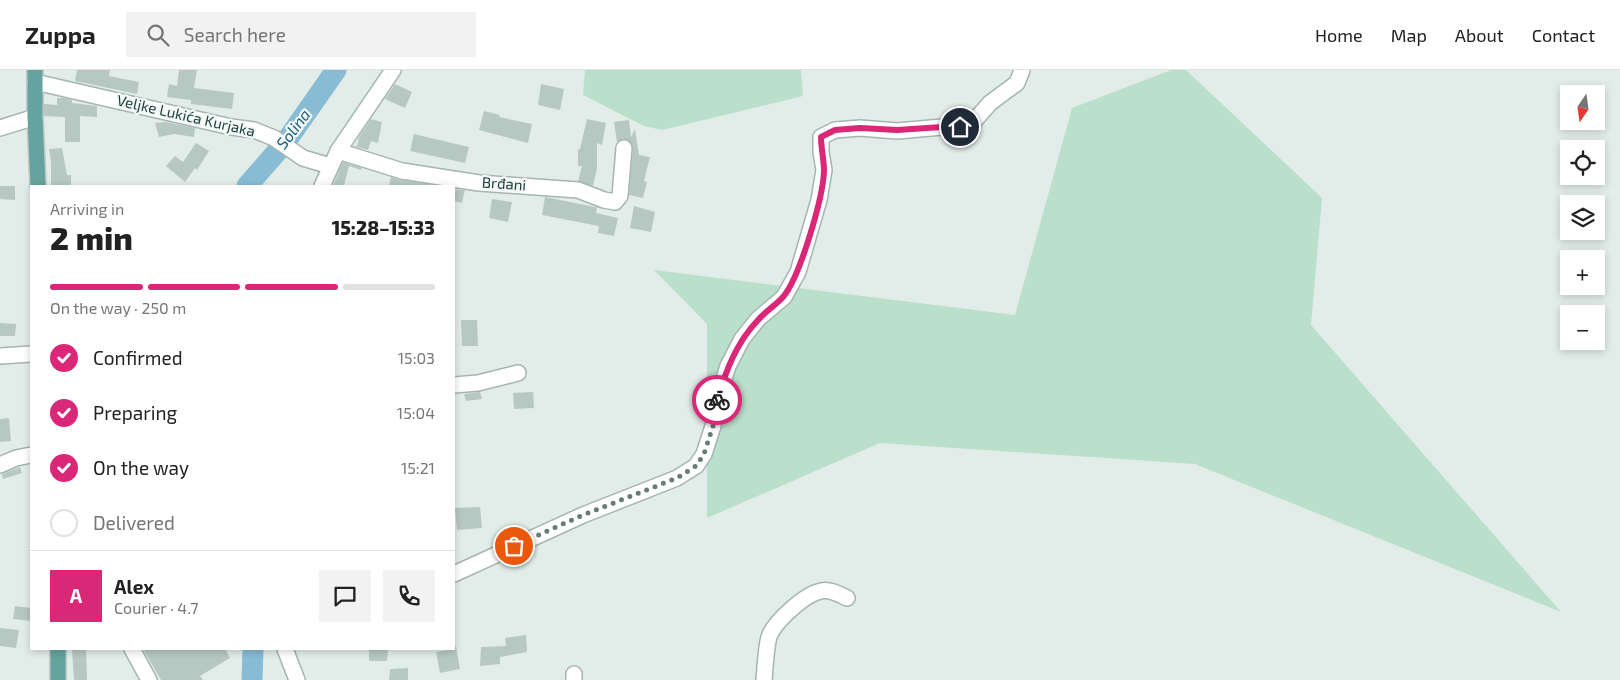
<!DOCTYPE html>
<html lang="en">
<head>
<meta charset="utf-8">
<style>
	:root { --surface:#fff; --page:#f2f2f2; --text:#222; --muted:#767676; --line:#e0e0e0; --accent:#db2777 }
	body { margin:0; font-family:"Exo 2",sans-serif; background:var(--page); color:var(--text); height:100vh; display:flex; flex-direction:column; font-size:19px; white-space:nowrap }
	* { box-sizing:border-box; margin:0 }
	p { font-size:16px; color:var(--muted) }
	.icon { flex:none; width:28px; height:28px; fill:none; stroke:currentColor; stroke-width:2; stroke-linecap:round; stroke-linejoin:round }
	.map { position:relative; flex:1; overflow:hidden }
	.panel { position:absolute; left:30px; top:115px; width:425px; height:465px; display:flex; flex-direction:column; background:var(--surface); border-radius:0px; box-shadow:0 2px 8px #0003 }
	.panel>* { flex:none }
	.needle { width:32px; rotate:193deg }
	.controls { position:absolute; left:1560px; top:15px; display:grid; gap:10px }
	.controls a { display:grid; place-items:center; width:45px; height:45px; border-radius:0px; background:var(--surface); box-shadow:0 2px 8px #0003; font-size:25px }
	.pin { position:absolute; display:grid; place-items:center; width:42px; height:42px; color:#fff; margin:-21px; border:2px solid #fff; border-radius:50%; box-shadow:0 1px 5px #0007 }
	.courier { position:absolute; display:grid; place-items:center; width:50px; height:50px; margin:-25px; border:4px solid #db2777; border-radius:50%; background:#fff; color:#222; box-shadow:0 1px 6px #0007 }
	.headline em { font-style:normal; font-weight:800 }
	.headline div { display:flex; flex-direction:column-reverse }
	.headline { display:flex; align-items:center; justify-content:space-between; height:85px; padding:0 20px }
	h1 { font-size:32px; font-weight:800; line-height:38px }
	.bar { display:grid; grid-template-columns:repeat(4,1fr); gap:8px 5px; align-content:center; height:60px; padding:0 20px }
	.bar i { height:6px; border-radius:4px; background:var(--line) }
	.bar .current { background:var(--accent) }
	.bar p { grid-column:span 4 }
	.line { display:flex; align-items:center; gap:12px; padding:0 20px; border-top:1px solid var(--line) }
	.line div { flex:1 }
	.round { display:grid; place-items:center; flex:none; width:52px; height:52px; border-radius:0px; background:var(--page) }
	ol { padding:0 20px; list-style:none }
	li { display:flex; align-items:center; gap:15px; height:55px }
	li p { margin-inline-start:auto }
	li .icon { padding:5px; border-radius:50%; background:var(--accent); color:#fff; stroke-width:4 }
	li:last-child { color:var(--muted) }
	li i { width:28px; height:28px; border:2px solid var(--line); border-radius:50% }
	header { display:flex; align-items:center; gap:30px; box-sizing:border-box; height:70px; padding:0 25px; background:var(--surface); border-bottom:1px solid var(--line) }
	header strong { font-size:24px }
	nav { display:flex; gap:28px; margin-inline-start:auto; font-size:18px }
	.search { width:350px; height:45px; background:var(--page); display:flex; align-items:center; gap:12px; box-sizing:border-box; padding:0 18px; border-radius:0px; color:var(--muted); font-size:19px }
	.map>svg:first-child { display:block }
	.green { fill:#badfca }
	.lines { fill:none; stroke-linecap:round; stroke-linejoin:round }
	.river { stroke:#88bcd4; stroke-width:21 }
	.building { fill:#b7c8c3 }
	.minor-casing { stroke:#a4b5b2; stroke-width:18 }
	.major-casing { stroke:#c1c9c8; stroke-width:18 }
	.minor { stroke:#fff; stroke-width:15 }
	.major { stroke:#65a49e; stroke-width:15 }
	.done { stroke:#657c79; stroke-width:5; stroke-dasharray:0 9 }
	.route { stroke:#db2777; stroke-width:6 }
	.labels { text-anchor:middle; stroke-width:4.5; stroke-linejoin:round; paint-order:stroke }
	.street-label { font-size:15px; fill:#213f3c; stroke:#f3f9f7 }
	.water-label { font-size:16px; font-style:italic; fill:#195c7d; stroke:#f3f9f7 }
</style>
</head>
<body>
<header>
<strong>Zuppa</strong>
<div class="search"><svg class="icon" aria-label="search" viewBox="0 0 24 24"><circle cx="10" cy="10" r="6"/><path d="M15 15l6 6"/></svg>Search here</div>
<nav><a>Home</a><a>Map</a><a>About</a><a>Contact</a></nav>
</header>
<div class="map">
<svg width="1620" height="610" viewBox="0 0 1620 610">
	<rect width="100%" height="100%" fill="#e2edea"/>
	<g class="green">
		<polygon points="585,0 801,0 803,26 662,60 644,56 583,25"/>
		<polygon points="1171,0 1186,0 1322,128 1311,255 1561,542 1195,394 880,373 707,448 707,254 654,200 1015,245 1072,38"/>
	</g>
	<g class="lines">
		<g class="river">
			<polyline points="247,116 287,70 336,0"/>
			<polyline points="252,610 253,579"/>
		</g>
	</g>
	<g class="building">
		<polygon points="77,0 110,0 109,6 139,12 137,24 75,11"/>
		<polygon points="179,0 197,0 194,18 234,23 232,39 191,34 191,30 167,27 169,14 177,16"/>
		<polygon points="395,14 412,22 405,38 385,29"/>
		<polygon points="541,14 564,19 560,40 538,35"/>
		<polygon points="57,28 64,28 72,30 72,33 97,36 97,47 80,46 80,72 65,72 65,47 44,46 44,34 57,35"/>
		<polygon points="484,41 500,45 499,47 532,54 528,73 479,60"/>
		<polygon points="371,49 382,52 378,73 371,71 368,80 353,76 357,76 359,67"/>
		<polygon points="587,49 606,53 602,75 597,73 597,98 593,116 578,111 582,96 578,96 578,79 580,79"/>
		<polygon points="629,50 631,67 635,59 639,85 650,87 644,111 647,112 643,128 629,125 633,79 632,74 624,69 617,72 614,52"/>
		<polygon points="166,52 195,58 194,67 174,64 159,67 155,53"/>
		<polygon points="414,64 469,77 465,93 410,81"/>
		<polygon points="196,73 209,81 197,100 195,98 185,112 166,96 175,86 183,92"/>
		<polygon points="62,78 67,105 71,105 71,116 51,116 51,91 49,79"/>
		<polygon points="343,92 362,98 361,100 349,96 344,116 333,115"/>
		<polygon points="391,107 400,110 439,116 389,116"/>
		<polygon points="0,116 15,116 15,130 0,129"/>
		<polygon points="454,119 465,120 462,133 454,131"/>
		<polygon points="545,127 595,137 597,137 596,143 618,148 614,166 598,163 599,156 542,145"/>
		<polygon points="492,129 512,132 508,152 489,148"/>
		<polygon points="634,136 655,142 651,162 630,158"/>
		<polygon points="461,250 477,250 478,276 462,276"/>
		<polygon points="0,253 16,254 15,266 0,266"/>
		<polygon points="480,322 482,329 466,331 464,324"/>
		<polygon points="533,322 534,338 514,339 513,323"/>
		<polygon points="9,348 11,371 0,372 0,349"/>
		<polygon points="20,397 22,403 3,409 2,404"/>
		<polygon points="480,437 482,458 457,460 455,438"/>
		<polygon points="15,536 31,538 31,551 13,549"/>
		<polygon points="0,558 19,560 16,578 0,576"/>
		<polygon points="526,565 527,582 500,587 500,594 480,596 481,577 506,576 505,568"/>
		<polygon points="456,576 460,599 440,603 436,582 454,579 454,577"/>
		<polygon points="72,579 86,579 87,610 74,610"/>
		<polygon points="143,579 225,579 230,588 200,606 203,610 161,610"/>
		<polygon points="369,579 388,579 387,591 369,591"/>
		<polygon points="408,598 408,610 389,610 390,599"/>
	</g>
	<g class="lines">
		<g class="minor-casing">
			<g id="minor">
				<polyline points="35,12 231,57 254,60 274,68 303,88 330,96"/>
				<polyline points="0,58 35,47"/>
				<polyline points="338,81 402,101 479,113 578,120 604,130 615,132 620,126 624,78"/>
				<polyline points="322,116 338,81 393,0"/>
				<polyline points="0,286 31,284"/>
				<polyline points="454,315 478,313 518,303"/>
				<polyline points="0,395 16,388 31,385"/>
				<polyline points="454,504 583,445 677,408 696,396 704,384 713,356 717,331 728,296 742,269 758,249 784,227 798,202 819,130 824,100 821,82 821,67 835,60 860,58 897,61 942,57 960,57 975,50 990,33 1017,13 1022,0"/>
				<polyline points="132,579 149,610"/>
				<polyline points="285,579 297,610"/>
				<polyline points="574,610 574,604"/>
				<path d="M764 610C765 599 766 577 769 567 774 552 805 524 821 521 830 519 839 524 847 528"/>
			</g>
		</g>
		<g class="major-casing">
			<g id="major">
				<polyline points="35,0 35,47 38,116"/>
				<polyline points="58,579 58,610"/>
			</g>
		</g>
		<use href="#minor" class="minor"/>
		<use href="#major" class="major"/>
	</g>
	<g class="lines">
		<polyline class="done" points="514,476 583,445 677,408 696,396 704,384 713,356 717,330"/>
		<path class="route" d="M717 330C726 301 736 273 758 250 766 241 776 235 783 227 800 207 823 128 824 101 824 90 821 78 821 67L835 60 860 58 897 60 942 57H960"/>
	</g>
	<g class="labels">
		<g class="street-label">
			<text transform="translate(186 46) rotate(13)" y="5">Veljke Lukića Kurjaka</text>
			<text transform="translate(504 114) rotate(4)" y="5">Brđani</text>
		</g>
		<g class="water-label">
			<text transform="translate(293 59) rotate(-53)" y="6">Solina</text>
		</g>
	</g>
</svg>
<div class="controls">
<a><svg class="needle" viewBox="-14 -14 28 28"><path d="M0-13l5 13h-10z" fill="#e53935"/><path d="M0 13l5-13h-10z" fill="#767676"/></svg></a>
<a><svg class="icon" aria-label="locate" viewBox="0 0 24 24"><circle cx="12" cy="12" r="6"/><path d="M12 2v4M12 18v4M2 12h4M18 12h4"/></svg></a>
<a><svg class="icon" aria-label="layers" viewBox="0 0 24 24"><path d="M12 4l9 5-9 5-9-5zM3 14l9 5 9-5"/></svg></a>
<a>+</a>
<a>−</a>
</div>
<div class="pin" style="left:514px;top:476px;background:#ea580c"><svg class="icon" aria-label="bag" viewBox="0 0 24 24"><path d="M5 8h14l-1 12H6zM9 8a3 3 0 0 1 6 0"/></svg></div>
<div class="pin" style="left:960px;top:57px;background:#1f2937"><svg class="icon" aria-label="home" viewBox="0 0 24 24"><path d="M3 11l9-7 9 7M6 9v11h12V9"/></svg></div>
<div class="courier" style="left:717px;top:330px"><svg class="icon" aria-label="bike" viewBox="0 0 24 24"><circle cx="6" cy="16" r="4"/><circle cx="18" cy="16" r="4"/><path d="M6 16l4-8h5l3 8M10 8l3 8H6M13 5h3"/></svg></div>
<section class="panel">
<div class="headline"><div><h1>2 min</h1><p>Arriving in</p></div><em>15:28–15:33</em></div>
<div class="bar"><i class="current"></i><i class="current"></i><i class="current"></i><i></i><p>On the way · 250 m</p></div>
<ol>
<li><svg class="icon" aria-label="check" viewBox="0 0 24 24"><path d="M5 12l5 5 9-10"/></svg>Confirmed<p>15:03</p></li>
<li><svg class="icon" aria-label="check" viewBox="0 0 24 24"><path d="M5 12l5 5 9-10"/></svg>Preparing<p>15:04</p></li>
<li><svg class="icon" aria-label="check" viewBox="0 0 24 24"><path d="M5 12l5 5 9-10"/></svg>On the way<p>15:21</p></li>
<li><i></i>Delivered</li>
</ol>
<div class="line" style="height:90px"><b class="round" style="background:var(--accent);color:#fff">A</b><div><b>Alex</b><p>Courier · 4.7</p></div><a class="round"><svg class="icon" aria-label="chat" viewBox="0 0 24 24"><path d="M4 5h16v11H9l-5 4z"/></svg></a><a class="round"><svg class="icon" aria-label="phone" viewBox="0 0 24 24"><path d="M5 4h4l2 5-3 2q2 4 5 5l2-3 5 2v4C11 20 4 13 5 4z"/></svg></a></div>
</section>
</div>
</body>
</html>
